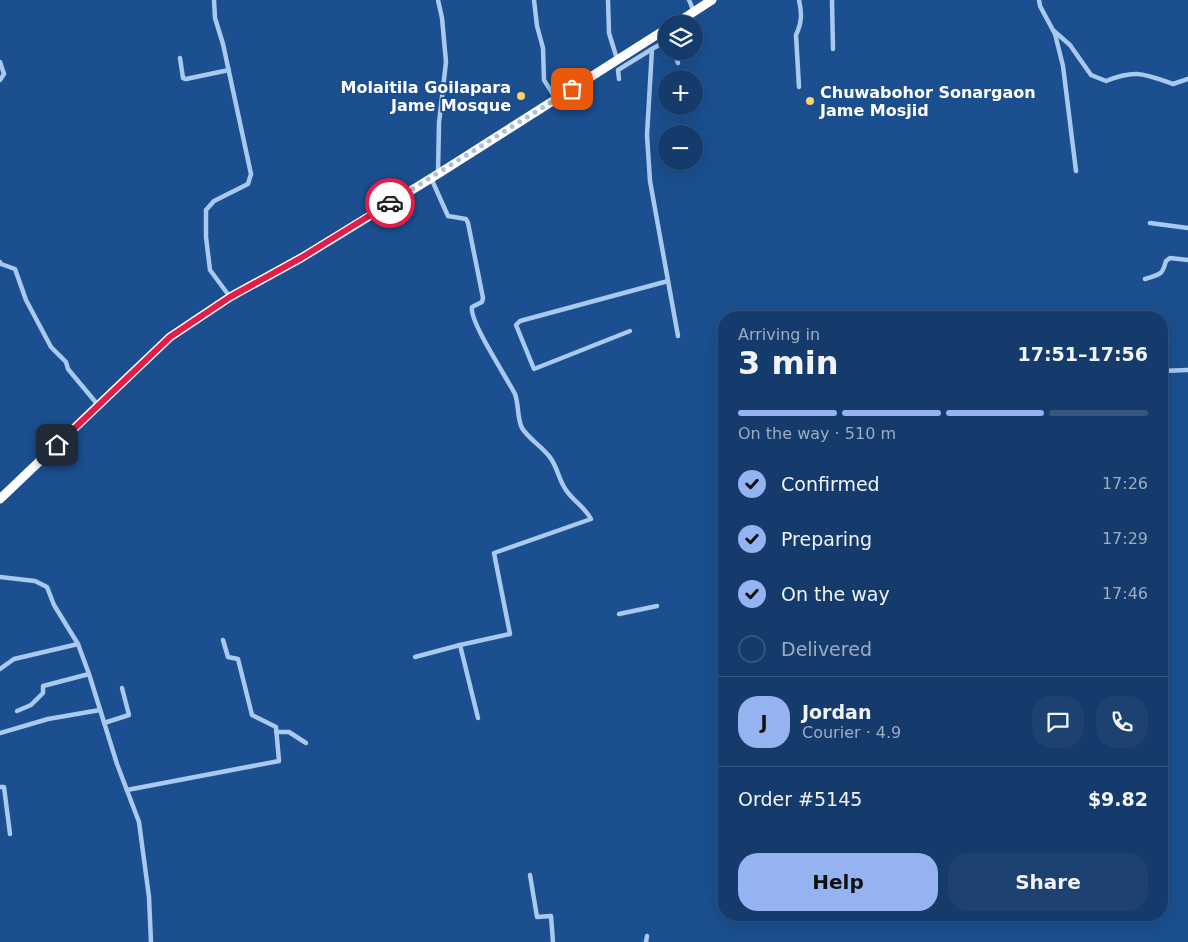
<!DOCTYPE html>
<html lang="en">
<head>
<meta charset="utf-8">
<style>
	:root { --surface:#143b6b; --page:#1d4271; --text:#f1f3f6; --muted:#9dadc1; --line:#33557e; --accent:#95b2f1 }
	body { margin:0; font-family:"DejaVu Sans",sans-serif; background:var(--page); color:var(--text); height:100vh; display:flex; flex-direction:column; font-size:19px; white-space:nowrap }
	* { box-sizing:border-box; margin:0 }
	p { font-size:16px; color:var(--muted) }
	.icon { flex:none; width:28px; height:28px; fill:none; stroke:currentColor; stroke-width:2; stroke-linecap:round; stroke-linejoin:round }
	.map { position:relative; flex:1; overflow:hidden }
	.details { position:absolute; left:718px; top:311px; width:450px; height:610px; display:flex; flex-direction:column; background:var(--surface); border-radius:20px; box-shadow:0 5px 20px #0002,0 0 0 1px var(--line) }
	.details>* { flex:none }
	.controls { position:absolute; left:658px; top:15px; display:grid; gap:10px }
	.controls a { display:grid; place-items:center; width:45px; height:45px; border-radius:50%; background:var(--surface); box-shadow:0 5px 20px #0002,0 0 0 1px var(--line); font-size:25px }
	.pin { position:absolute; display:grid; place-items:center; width:42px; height:42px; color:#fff; margin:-21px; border-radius:10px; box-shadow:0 2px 8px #0006 }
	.courier { position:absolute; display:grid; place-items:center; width:50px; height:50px; margin:-25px; border:4px solid #e11d48; border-radius:50%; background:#fff; color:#222; box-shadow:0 1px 6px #0007 }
	.summary em { font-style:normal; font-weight:700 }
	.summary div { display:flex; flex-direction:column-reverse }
	.summary { display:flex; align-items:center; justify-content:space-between; height:85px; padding:0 20px }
	h1 { font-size:32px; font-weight:700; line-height:38px }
	.bar { display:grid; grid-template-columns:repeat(4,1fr); gap:8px 5px; align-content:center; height:60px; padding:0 20px }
	.bar i { height:6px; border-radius:4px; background:var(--line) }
	.bar .active { background:var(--accent) }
	.bar p { grid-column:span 4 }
	.line { display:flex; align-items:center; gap:12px; padding:0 20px; border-top:1px solid var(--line) }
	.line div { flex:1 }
	.round { display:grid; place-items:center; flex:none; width:52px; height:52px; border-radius:20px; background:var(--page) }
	ol { padding:0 20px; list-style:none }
	li { display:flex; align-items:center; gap:15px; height:55px }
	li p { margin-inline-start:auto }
	li .icon { padding:5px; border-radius:50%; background:var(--accent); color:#111; stroke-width:4 }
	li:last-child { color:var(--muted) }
	li i { width:28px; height:28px; border:2px solid var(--line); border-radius:50% }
	.button { display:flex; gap:10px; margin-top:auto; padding:10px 20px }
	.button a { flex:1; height:58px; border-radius:20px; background:var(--accent); color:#111; font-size:20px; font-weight:700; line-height:58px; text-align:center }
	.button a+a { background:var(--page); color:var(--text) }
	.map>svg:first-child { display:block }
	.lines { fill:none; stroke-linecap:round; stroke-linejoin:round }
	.street { stroke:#a9c9ee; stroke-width:4.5 }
	.highway { stroke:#fff; stroke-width:9 }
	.done { stroke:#afc1d8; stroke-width:5; stroke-dasharray:0 9 }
	.route { stroke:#e11d48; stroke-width:6 }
	.poi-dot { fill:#ffd166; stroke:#1b4f8f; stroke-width:2 }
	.labels { text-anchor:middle; stroke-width:4; stroke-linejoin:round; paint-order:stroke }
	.poi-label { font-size:16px; font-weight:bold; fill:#fff; stroke:#1b4f8f; text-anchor:end }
</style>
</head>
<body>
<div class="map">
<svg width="1188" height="942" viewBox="0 0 1188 942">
	<rect width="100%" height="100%" fill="#1b4f8f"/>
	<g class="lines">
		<g class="street">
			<polyline points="214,0 215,18 223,44 251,174 248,184 214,201 206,210 206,237 210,270 230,297"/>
			<polyline points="438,0 442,18 446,62 439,123 438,173"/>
			<polyline points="534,0 537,26 543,48 544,80 556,99"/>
			<polyline points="608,0 609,33 617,59"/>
			<polyline points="689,0 694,12"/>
			<polyline points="832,0 833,49"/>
			<polyline points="1039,0 1040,6 1055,34 1063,66 1076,171"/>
			<path d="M1054 31 1070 45 1091 75 1106 81C1136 69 1144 74 1173 84L1188 79"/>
			<polyline points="666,41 652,49 647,135 650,181 678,336"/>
			<polyline points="674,51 678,63"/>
			<polyline points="180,58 183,78 186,79 229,70"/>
			<polyline points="0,62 4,74 0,80"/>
			<polyline points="619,79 618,70 652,49"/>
			<path d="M799 87 796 35C802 22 802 14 799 0"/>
			<path d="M431 178 448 216 466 219 468 223 483 298 482 302 472 307C469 321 507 378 515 394 519 405 517 418 522 428 528 438 541 446 549 456 558 467 558 479 566 490 573 501 585 507 591 519L494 553 510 634 460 645 478 718"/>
			<polyline points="1150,223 1188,228"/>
			<polyline points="0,262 1,264 15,269 26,300 51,347 66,362 68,369 98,405"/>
			<path d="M1145 279C1160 274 1162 276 1166 261L1170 258 1188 260"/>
			<polyline points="630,331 534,369 516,325 520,321 668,281"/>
			<polyline points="1161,371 1188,370"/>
			<polyline points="0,577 35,581 47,587 54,605 78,644 89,674 117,764 139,822 149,897 151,942"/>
			<polyline points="619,614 657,606"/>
			<polyline points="415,657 460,645"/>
			<polyline points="0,669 14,659 78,644"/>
			<polyline points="17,711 31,705 43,693 43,686 89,674"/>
			<polyline points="104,723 129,715 122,688"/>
			<polyline points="276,732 289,732 306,743"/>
			<polyline points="0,733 48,719 100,710"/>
			<polyline points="0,787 4,787 10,834"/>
			<polyline points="127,790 279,761 276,727 252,715 238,659 228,657 223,640"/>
			<polyline points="530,875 537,917 551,916 553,942"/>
			<polyline points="646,942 647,936"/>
		</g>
		<g class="highway">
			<polyline points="675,24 712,0"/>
			<polyline points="0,499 170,337 230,297 301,258 438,174 666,29"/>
		</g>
	</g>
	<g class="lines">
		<polyline class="done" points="390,203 572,89"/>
		<polyline class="route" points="57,445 170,337 230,297 301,258 390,203"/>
	</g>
	<g class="poi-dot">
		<circle cx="521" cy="96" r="5"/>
		<circle cx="810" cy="101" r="5"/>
	</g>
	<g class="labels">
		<g class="poi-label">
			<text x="511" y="93">Molaitila Goilapara<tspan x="511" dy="18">Jame Mosque</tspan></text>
			<text x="820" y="98" text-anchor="start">Chuwabohor Sonargaon<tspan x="820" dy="18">Jame Mosjid</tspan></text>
		</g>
	</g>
</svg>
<div class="controls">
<a><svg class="icon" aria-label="layers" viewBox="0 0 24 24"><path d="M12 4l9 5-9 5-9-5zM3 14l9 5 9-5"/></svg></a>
<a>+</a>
<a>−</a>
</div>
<div class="pin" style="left:572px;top:89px;background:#ea580c"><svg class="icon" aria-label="bag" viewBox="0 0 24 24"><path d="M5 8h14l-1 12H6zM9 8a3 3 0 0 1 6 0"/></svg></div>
<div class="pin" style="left:57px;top:445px;background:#1f2937"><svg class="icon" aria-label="home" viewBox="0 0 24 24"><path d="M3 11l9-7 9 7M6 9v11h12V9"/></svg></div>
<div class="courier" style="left:390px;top:203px"><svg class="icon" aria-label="car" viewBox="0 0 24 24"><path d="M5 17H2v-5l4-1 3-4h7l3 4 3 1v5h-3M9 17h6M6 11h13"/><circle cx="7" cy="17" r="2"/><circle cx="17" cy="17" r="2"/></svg></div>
<section class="details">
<div class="summary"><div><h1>3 min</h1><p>Arriving in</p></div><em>17:51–17:56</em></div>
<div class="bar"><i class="active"></i><i class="active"></i><i class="active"></i><i></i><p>On the way · 510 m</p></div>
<ol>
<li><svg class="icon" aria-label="check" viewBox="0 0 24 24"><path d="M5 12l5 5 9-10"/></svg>Confirmed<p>17:26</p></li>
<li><svg class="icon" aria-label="check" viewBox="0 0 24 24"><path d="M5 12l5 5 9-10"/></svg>Preparing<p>17:29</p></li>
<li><svg class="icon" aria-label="check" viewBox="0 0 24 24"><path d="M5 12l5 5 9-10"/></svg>On the way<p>17:46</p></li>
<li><i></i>Delivered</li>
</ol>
<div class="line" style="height:90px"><b class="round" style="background:var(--accent);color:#111">J</b><div><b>Jordan</b><p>Courier · 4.9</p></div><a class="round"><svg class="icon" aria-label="chat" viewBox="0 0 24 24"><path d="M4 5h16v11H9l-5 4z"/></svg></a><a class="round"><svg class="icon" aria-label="phone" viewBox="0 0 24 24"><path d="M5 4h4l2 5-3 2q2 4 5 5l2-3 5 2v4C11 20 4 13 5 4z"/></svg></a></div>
<div class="line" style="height:65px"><div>Order #5145</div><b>$9.82</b></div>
<div class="button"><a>Help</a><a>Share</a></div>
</section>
</div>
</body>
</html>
